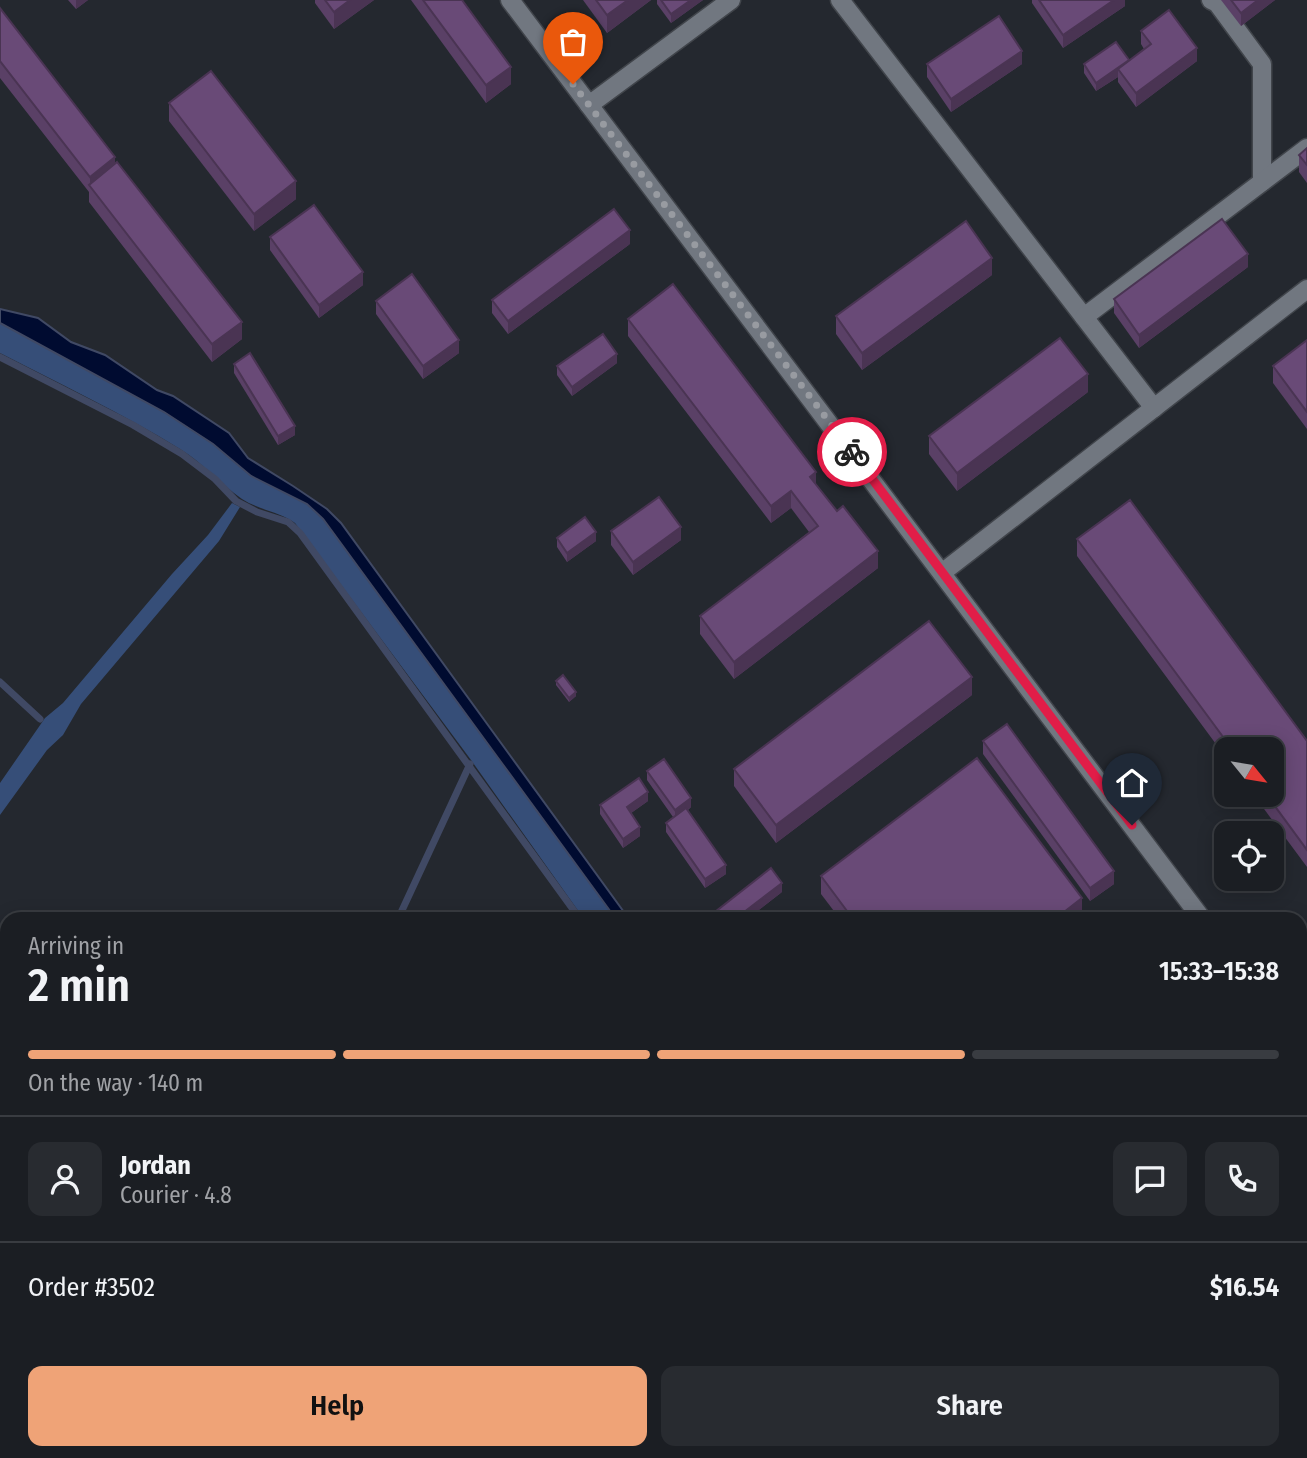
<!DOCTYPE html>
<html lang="en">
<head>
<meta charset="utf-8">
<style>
	:root { --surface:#1b1e23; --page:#282b30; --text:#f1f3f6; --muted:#a0a2a6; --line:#393c41; --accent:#efa377 }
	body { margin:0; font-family:"Fira Sans Condensed",sans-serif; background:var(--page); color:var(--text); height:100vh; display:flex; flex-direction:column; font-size:26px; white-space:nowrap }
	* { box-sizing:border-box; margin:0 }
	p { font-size:23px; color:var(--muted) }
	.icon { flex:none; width:38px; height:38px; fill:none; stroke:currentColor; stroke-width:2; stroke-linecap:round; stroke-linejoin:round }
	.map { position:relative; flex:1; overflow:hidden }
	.side { position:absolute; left:0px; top:912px; width:1307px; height:548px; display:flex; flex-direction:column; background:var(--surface); border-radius:21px 21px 0 0; box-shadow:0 4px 18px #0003,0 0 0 2px var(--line) }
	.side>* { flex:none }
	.needle { width:46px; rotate:120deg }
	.controls { position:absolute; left:1214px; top:737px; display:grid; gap:14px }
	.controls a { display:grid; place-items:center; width:70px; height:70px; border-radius:14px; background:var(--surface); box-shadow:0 4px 18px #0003,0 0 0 2px var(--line); font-size:35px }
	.pin { position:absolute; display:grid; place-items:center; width:60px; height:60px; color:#fff; margin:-72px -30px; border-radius:50% 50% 50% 0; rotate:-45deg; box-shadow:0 0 7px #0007 }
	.pin .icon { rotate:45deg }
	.courier { position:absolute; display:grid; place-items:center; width:70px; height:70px; margin:-35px; border:5px solid #e11d48; border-radius:50%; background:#fff; color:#222; box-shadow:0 2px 9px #0007 }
	.headline em { font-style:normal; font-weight:600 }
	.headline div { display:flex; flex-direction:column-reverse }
	.headline { display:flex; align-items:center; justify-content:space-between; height:119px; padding:0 28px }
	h1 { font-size:46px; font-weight:600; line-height:52px }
	.bar { display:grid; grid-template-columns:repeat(4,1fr); gap:10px 7px; align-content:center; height:84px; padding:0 28px }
	.bar i { height:9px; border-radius:5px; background:var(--line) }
	.bar .active { background:var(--accent) }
	.bar p { grid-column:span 4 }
	.line { display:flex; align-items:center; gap:18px; padding:0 28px; border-top:2px solid var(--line) }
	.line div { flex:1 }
	.round { display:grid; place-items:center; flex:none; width:74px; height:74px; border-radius:14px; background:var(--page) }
	.action { display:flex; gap:14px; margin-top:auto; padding:14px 28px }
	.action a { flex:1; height:80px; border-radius:14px; background:var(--accent); color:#111; font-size:28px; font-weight:600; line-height:80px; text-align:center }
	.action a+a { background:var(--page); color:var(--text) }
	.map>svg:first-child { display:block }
	.green { fill:#364e78 }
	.water { fill:#000b30; stroke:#404964; stroke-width:2 }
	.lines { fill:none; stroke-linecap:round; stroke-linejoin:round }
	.stream { stroke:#404964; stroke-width:7 }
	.street-casing { stroke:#41454b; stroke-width:21 }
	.street { stroke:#717780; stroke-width:18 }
	.wall { fill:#5a4066 }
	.shaded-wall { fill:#4a3453 }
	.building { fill:#694a77; stroke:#4a3453; stroke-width:2 }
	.done { stroke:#989ba1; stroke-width:7; stroke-dasharray:0 12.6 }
	.route { stroke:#e11d48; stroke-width:9 }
</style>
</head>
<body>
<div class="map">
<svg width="1307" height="1458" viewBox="0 0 1307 1458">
	<rect width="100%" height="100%" fill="#24282f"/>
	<g class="green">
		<path d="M0 323 164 412 213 444 251 476 307 504 323 519 616 919H584L471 760 295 523C280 512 259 510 242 499 220 484 203 463 180 449 122 413 60 384 0 353Z"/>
		<polygon points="232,503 240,507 219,541 81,704 63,735 47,750 0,815 0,783 45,718 63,703 172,574 208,535"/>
		<polygon points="0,1359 7,1363 7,1391 0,1387"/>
		<polygon points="112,1453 168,1453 179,1458 121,1458"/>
	</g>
	<g class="water">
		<polygon points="0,309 38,318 71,342 105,355 157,390 173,396 229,433 248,458 293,486 327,509 341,523 629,919 616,919 323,519 307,504 251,476 213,444 164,412 0,323"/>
		<polygon points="77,1453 112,1453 121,1458 87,1458"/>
	</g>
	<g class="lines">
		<g class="stream">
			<polyline points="0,357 133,425 182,454 215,479 236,501 257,512 288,522 300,533 580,919"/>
			<polyline points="0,682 40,719"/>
			<polyline points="398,919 470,764"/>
			<polyline points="0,1355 7,1359"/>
		</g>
		<g class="street-casing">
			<g id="street">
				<polyline points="510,0 1202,919"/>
				<polyline points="840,0 1154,408"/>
				<polyline points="1211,0 1217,3 1262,64 1262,182"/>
				<polyline points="589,105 731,0"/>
				<polyline points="1084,317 1307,148"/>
				<polyline points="943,572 1307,289"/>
				<polyline points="1300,1050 1307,1059"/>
			</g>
		</g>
		<use href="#street" class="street"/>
	</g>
	<g class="wall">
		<polygon points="68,0 88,0 76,9"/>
		<polygon points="315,0 374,0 334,29 315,3"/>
		<polygon points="411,0 462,0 511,84 486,103"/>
		<polygon points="583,0 651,0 607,33"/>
		<polygon points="657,0 703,0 671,23 657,4"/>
		<polygon points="1032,0 1125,0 1125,6 1063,48 1032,3"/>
		<polygon points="1221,0 1275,0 1241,26"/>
		<polygon points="0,8 115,163 242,339 212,362 89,202 89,192 0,78"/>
		<polygon points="1141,31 1197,61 1136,107 1118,82 1118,77 1096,91 1084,73 1084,64 1129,61 1144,49 1141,44"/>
		<polygon points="927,64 1022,64 951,112 927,77"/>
		<polygon points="169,103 296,199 254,231 169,121"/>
		<polygon points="1307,148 1307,183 1299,172 1299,155"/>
		<polygon points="270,237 363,285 319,318 270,250"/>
		<polygon points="630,244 508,334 492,313 492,300"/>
		<polygon points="1248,267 1139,348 1114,313 1114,299"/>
		<polygon points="992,275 862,370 836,334 836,316"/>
		<polygon points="376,301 459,353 423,379 376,314"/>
		<polygon points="628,319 816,484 878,568 734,679 700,634 700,616 809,532 791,508 771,523 628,336"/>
		<polygon points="1307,340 1307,429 1273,383 1273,366"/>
		<polygon points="617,363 572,396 557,375 557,366"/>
		<polygon points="234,364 295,435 278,445 234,373"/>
		<polygon points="1088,392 957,491 929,454 929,436"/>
		<polygon points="611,531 681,540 633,575 611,545"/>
		<polygon points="557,538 596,541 567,562 557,547"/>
		<polygon points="1077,539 1307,741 1307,867 1253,794 1272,794 1272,749 1227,749 1227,759 1077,556"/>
		<polygon points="556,681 576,696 569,702 556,685"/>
		<polygon points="972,695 776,843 734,786 734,769"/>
		<polygon points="983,741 1114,884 1090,901 983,754"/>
		<polygon points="647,771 691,807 688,810 726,874 705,888 666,832 666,823 673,817 647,780"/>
		<polygon points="648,801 631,813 640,836 623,848 600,814 600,805"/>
		<polygon points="821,876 1082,915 1078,919 840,919 821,894"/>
		<polygon points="782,892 747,919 715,919 715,912"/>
		<polygon points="1139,1452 1174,1452 1167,1458 1143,1458"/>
		<polygon points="1293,1452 1300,1452 1307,1458 1293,1458"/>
	</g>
	<g class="shaded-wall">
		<polygon points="76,0 88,0 76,9"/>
		<polygon points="350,0 374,0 334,29 334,12"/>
		<polygon points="628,0 651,0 607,33 607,15"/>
		<polygon points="691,0 703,0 671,23 671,14"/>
		<polygon points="1114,0 1125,0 1125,6 1063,48 1063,35"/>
		<polygon points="1258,0 1275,0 1241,26 1241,13"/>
		<polygon points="1197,48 1197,61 1136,107 1136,93"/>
		<polygon points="1022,51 1022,64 951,112 951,99"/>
		<polygon points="1129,60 1118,69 1118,77 1096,91 1096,83"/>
		<polygon points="511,67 511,84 486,103 486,85"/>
		<polygon points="115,157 115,174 90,187 90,177"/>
		<polygon points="296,181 296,199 254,231 254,214"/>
		<polygon points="630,230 630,244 508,334 508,321"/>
		<polygon points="1248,254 1248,267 1139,348 1139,335"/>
		<polygon points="992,258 992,275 862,370 862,353"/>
		<polygon points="363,272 363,285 319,318 319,305"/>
		<polygon points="242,322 242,339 212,362 212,344"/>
		<polygon points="459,340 459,353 423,379 423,366"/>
		<polygon points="617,354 617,363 572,396 572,387"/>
		<polygon points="1088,374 1088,392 957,491 957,473"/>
		<polygon points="295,426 295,435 278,445 278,436"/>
		<polygon points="816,472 816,489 810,477"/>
		<polygon points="791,491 791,508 771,523 771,506"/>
		<polygon points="681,527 681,540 633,575 633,562"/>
		<polygon points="596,532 596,541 567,562 567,553"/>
		<polygon points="878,551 878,568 734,679 734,662"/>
		<polygon points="972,677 972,695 776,843 776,825"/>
		<polygon points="576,692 576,696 569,702 569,698"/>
		<polygon points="648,792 648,801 627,816 627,807"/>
		<polygon points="691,798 691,807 675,819 675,810"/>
		<polygon points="640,827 640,836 623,848 623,839"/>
		<polygon points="726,865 726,874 705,888 705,879"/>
		<polygon points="1114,871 1114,884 1090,901 1090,888"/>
		<polygon points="782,883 782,892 747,919 735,919"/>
		<polygon points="1082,898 1082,915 1078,919 1055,919"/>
		<polygon points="1307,1333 1307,1350 1300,1355 1300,1338"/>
		<polygon points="1152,1452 1174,1452 1167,1458 1152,1458"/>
	</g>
	<g class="building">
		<polygon points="325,0 350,0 334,12"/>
		<polygon points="423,0 462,0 511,67 486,85"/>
		<polygon points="596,0 628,0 607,15"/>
		<polygon points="661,0 691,0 671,14"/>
		<polygon points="1039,0 1114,0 1063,35"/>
		<polygon points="1231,0 1258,0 1241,13"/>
		<polygon points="0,8 115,157 90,177 0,61"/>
		<polygon points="1169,10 1197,48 1136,93 1118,69 1151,44 1141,31"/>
		<polygon points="999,16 1022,51 951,99 927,64"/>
		<polygon points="1116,42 1129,60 1096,83 1084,64"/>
		<polygon points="211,71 296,181 254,214 169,103"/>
		<polygon points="1307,148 1307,165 1299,155"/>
		<polygon points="117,162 242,322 212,344 89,185"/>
		<polygon points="314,205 363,272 319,305 270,237"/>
		<polygon points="614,209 630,230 508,321 492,300"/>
		<polygon points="1222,219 1248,254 1139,335 1114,299"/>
		<polygon points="966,221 992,258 862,353 836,316"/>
		<polygon points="412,274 459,340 423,366 376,301"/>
		<polygon points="673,284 816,472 810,477 837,511 843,506 878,551 734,662 700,616 818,526 791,491 771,506 628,319"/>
		<polygon points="603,334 617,354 572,387 557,366"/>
		<polygon points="1060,338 1088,374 957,473 929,436"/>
		<polygon points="1307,340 1307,412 1273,366"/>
		<polygon points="250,353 295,426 278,436 234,364"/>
		<polygon points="659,497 681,527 633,562 611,531"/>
		<polygon points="1130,500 1307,741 1307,850 1266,794 1272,794 1272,749 1232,749 1077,539"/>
		<polygon points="585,517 596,532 567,553 557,538"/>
		<polygon points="929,621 972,677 776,825 734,769"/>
		<polygon points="563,675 576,692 569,698 556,681"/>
		<polygon points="1007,724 1114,871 1090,888 983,741"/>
		<polygon points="977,758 1082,898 1055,919 853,919 821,876"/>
		<polygon points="664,759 691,798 675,810 647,771"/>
		<polygon points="639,778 648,792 627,807 640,827 623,839 600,805"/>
		<polygon points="686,808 726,865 705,879 666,823"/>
		<polygon points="771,868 782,883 735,919 721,919 715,912"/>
		<polygon points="1300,1186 1307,1195 1307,1333 1300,1338"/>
		<polygon points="1307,1432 1307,1458 1304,1458 1299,1452 1300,1438"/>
	</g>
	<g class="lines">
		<polyline class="done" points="573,84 852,452"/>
		<polyline class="route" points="852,452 1132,825"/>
	</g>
</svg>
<div class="controls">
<a><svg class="needle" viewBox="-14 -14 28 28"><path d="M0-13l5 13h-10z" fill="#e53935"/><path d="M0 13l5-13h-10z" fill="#a0a2a6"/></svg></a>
<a><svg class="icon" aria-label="locate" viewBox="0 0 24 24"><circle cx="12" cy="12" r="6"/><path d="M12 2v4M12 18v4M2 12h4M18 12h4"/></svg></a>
</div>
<div class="pin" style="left:573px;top:84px;background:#ea580c"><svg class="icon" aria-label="bag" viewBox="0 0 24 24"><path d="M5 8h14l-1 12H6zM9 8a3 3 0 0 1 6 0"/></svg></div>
<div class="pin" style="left:1132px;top:825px;background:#1f2937"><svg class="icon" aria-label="home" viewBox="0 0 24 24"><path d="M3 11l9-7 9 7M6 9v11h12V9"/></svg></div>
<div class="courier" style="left:852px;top:452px"><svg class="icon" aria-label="bike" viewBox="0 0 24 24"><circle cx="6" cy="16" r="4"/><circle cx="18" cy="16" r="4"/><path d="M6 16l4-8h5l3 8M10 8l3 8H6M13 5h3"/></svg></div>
<section class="side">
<div class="headline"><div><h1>2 min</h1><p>Arriving in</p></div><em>15:33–15:38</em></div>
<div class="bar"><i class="active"></i><i class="active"></i><i class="active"></i><i></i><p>On the way · 140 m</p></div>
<div class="line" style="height:126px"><a class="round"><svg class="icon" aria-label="person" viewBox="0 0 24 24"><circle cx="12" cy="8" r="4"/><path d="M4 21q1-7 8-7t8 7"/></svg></a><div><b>Jordan</b><p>Courier · 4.8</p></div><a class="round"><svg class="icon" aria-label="chat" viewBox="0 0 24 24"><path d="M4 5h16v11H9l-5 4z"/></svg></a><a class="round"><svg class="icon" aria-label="phone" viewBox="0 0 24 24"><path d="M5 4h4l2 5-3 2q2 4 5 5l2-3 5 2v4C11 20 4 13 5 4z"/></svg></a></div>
<div class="line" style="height:91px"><div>Order #3502</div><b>$16.54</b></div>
<div class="action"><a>Help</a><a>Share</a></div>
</section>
</div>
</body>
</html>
